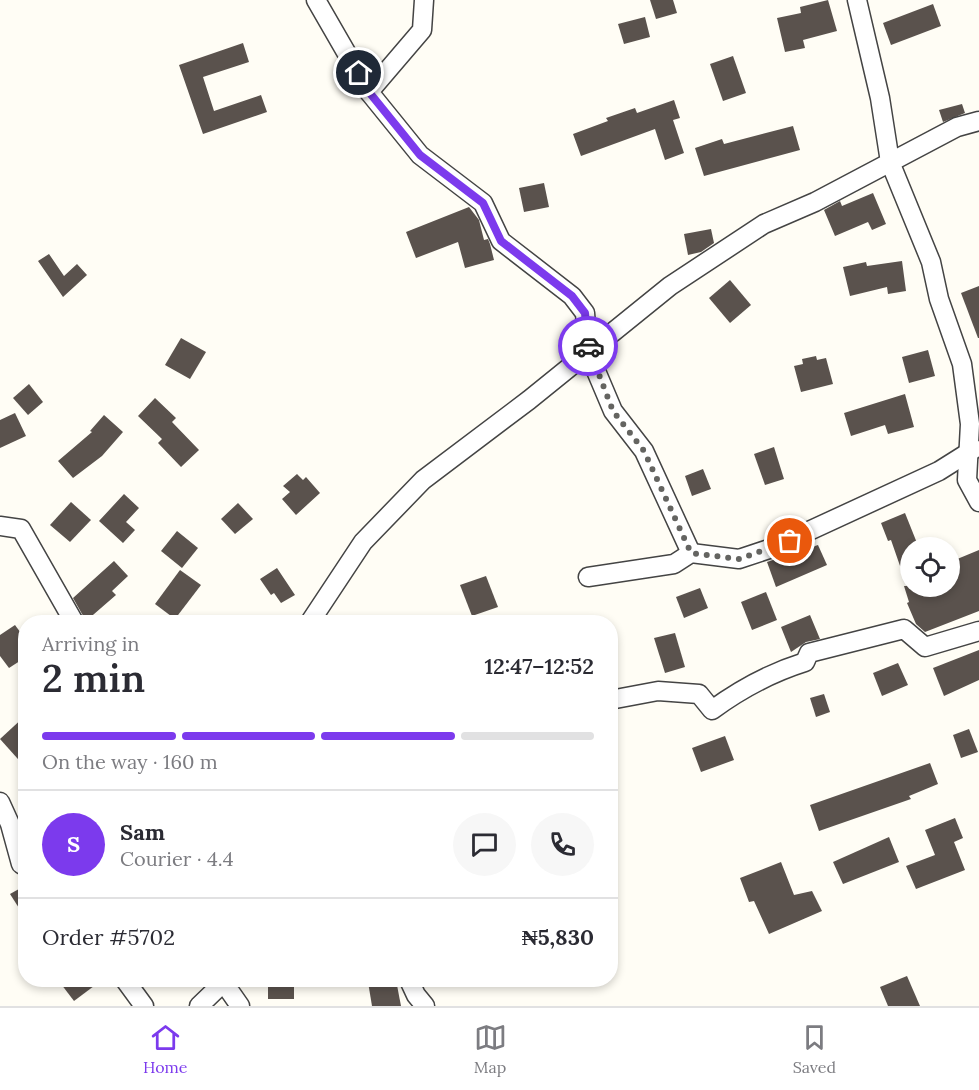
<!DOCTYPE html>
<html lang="en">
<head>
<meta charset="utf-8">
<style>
	:root { --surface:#fff; --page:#f7f7f7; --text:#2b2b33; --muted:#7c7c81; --line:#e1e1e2; --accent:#7c3aed }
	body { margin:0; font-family:Lora,serif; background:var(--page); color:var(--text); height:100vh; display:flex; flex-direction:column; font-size:22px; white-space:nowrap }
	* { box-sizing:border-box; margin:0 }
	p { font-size:20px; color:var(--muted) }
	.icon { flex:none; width:33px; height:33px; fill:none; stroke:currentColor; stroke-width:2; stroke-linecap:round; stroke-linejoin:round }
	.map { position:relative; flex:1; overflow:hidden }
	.side { position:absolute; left:18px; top:615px; width:600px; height:372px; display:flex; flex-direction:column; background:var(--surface); border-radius:24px; box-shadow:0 3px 9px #0003 }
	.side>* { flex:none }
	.fabs { position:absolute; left:900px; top:537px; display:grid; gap:12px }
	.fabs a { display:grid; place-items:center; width:60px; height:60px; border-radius:50%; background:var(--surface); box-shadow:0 3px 9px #0003; font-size:30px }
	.pin { position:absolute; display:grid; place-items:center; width:51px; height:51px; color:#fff; margin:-26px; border:3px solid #fff; border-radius:50%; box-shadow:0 2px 6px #0007 }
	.courier { position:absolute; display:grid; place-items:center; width:60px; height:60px; margin:-30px; border:4px solid #7c3aed; border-radius:50%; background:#fff; color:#222; box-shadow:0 2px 8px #0007 }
	.headline em { font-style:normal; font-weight:600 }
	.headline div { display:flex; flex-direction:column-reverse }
	.headline { display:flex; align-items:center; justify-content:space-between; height:102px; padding:0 24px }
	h1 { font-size:39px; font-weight:600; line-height:45px }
	.bar { display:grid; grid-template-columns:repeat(4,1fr); gap:9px 6px; align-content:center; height:72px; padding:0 24px }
	.bar i { height:8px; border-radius:4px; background:var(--line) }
	.bar .current { background:var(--accent) }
	.bar p { grid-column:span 4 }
	.line { display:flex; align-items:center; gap:15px; padding:0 24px; border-top:2px solid var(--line) }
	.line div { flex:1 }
	.round { display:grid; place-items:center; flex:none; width:63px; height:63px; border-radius:32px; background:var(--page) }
	.dock { display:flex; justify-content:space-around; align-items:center; height:84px; border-top:2px solid var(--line); background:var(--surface); font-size:16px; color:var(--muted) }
	.dock a { display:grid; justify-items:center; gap:3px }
	.dock .current { color:var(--accent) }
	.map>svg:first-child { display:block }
	.building { fill:#5a524d }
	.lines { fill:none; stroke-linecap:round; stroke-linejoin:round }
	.minor-casing { stroke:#444; stroke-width:21 }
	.minor { stroke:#fff; stroke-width:18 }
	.done { stroke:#646461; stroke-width:6; stroke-dasharray:0 10.8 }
	.route { stroke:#7c3aed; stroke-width:8 }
</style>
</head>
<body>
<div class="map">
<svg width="979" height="1006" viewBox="0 0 979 1006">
	<rect width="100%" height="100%" fill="#fffdf5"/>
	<g class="building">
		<polygon points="650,0 673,0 677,13 656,19"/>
		<polygon points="828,0 837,31 803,40 805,48 785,52 777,18 801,13 800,7"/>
		<polygon points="933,4 941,26 891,45 883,23"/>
		<polygon points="645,17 650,37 624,44 618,24"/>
		<polygon points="243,43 249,62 203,77 214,111 261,95 267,112 203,134 179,65"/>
		<polygon points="733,56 746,93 723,101 710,64"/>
		<polygon points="674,100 680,118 673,120 684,153 665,160 655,129 581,156 573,134 608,121 606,118 635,108 637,113"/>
		<polygon points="962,104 965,113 943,122 939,110"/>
		<polygon points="793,126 800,150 704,176 695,148 722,139 724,144"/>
		<polygon points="544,183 549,207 524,212 519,188"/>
		<polygon points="873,193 886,224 872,230 868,222 835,236 824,210 840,201 842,206"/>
		<polygon points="469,207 479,220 484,240 488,239 490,244 494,260 465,268 458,242 416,258 406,232"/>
		<polygon points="711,229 714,243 701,252 688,255 684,234"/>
		<polygon points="49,254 64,276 77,264 87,275 63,297 38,261"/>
		<polygon points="902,261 906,291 888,294 887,287 850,296 843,267 866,262 867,266"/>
		<polygon points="730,280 751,305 730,323 709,298"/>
		<polygon points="979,286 979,338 978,338 961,293"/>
		<polygon points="181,338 206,352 190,379 165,365"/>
		<polygon points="928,350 935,376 909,383 902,357"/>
		<polygon points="816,356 817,360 826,358 833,384 801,392 794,366 803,364 802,359"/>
		<polygon points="29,384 43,402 28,415 13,398"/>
		<polygon points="905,394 914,427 888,434 885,425 851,436 844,413"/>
		<polygon points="155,398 176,418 172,422 199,450 181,467 158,443 162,439 138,416"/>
		<polygon points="15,413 26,436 0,448 0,420"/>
		<polygon points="104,415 123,432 102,456 73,478 58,461 92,432 90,431"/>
		<polygon points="774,447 784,479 765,485 754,454"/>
		<polygon points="703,469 711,489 692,496 685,476"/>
		<polygon points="297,474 303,480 306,477 320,493 296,515 282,499 290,492 283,486"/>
		<polygon points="124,494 139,508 126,522 135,530 123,543 99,521"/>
		<polygon points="71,502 91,520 70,542 50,525"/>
		<polygon points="238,503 253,519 235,534 221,519"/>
		<polygon points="905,513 919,548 910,548 910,586 950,586 950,562 979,550 979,611 925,632 916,624 907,603 909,602 904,586 907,586 891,540 888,541 881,523"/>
		<polygon points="177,531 198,548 182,568 161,551"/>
		<polygon points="818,545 827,565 776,587 767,562"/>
		<polygon points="114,561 128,576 112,591 116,595 86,621 73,598"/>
		<polygon points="277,568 295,595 281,603 274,593 271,595 260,579"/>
		<polygon points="180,570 201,585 175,619 155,604"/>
		<polygon points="486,576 498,607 472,616 460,585"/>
		<polygon points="700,588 708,608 684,618 676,597"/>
		<polygon points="766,592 777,620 752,630 741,602"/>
		<polygon points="810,615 820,639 806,642 791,652 781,627"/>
		<polygon points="15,625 26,640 26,657 9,668 0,656 0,635"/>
		<polygon points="675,633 685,667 665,673 654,638"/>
		<polygon points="979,650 979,680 944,696 933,668"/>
		<polygon points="898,663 908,685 882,696 873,673"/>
		<polygon points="824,694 830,712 816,717 810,698"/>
		<polygon points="26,715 26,768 0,739"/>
		<polygon points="969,729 978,752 961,758 953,735"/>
		<polygon points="725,736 734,760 701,772 692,748"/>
		<polygon points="930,763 938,784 909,796 911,799 819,831 810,805"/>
		<polygon points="955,818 963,838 954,842 965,870 916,889 906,866 935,855 925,830"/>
		<polygon points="889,837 899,862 843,884 833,862"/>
		<polygon points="781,862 794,895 812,891 822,911 769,934 754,901 749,902 740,878"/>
		<polygon points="26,885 26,919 10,894"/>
		<polygon points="907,976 920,1006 888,1006 880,987"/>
		<polygon points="58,980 102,980 74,1001"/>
		<rect x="268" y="980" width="26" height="19"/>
		<polygon points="383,980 396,980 401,1006 372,1006 368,982"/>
	</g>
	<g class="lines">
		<g class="minor-casing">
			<g id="minor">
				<polyline points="316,0 369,92"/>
				<polyline points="424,0 422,30 369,92 420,155 483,203 501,241 572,296 585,313 588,352 613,411 644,451 691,553"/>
				<polyline points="857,0 880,98 890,162 931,262 939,299 962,364 970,424 967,480 979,502"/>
				<polyline points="0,526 21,529 74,622"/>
				<polyline points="588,577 674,564 691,553 739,559 772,548 939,471 974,449"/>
				<polyline points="310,622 363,542 423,480 529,400 670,286 764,224 815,202 957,127 979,121"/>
				<path d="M610 700 658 691 699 694 712 710C742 688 770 673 805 662L809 653 904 629 925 647 979 631"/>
				<polyline points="0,802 10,824 21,864 26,867"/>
				<polyline points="125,980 144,1006"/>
				<polyline points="232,980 224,983 240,1006"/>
				<polyline points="409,980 416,995 425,1006"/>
				<polyline points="199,1006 226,980"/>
			</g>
		</g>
		<use href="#minor" class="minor"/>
	</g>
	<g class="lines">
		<polyline class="done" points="588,346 613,411 644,451 691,553 739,559 790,541"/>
		<polyline class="route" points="359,73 369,92 420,155 483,203 501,241 572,296 585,313 588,346"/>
	</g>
</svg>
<div class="fabs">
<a><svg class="icon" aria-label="locate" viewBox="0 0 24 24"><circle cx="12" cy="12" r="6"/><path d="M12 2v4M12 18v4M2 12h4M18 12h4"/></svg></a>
</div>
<div class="pin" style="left:790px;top:541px;background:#ea580c"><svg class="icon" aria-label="bag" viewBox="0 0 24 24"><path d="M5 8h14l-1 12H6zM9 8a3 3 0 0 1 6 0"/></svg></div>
<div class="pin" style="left:359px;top:73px;background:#1f2937"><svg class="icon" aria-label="home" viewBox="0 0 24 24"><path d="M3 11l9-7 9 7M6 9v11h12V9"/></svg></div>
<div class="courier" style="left:588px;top:346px"><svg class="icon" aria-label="car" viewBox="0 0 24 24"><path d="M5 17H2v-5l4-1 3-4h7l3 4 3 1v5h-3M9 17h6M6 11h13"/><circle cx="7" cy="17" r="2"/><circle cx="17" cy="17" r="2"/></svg></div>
<section class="side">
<div class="headline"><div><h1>2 min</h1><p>Arriving in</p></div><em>12:47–12:52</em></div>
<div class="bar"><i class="current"></i><i class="current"></i><i class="current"></i><i></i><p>On the way · 160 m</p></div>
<div class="line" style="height:108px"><b class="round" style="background:var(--accent);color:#fff">S</b><div><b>Sam</b><p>Courier · 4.4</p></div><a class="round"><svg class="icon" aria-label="chat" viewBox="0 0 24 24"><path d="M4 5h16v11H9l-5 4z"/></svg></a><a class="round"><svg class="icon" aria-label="phone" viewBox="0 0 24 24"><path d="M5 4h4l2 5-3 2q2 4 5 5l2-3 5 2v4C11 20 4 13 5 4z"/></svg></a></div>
<div class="line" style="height:78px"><div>Order #5702</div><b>₦5,830</b></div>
</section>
</div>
<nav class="dock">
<a class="current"><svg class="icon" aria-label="home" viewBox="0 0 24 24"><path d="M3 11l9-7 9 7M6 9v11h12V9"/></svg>Home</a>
<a><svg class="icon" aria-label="map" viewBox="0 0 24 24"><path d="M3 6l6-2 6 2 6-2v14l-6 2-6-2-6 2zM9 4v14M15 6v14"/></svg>Map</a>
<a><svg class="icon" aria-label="saved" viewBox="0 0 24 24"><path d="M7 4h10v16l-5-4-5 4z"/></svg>Saved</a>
</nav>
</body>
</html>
